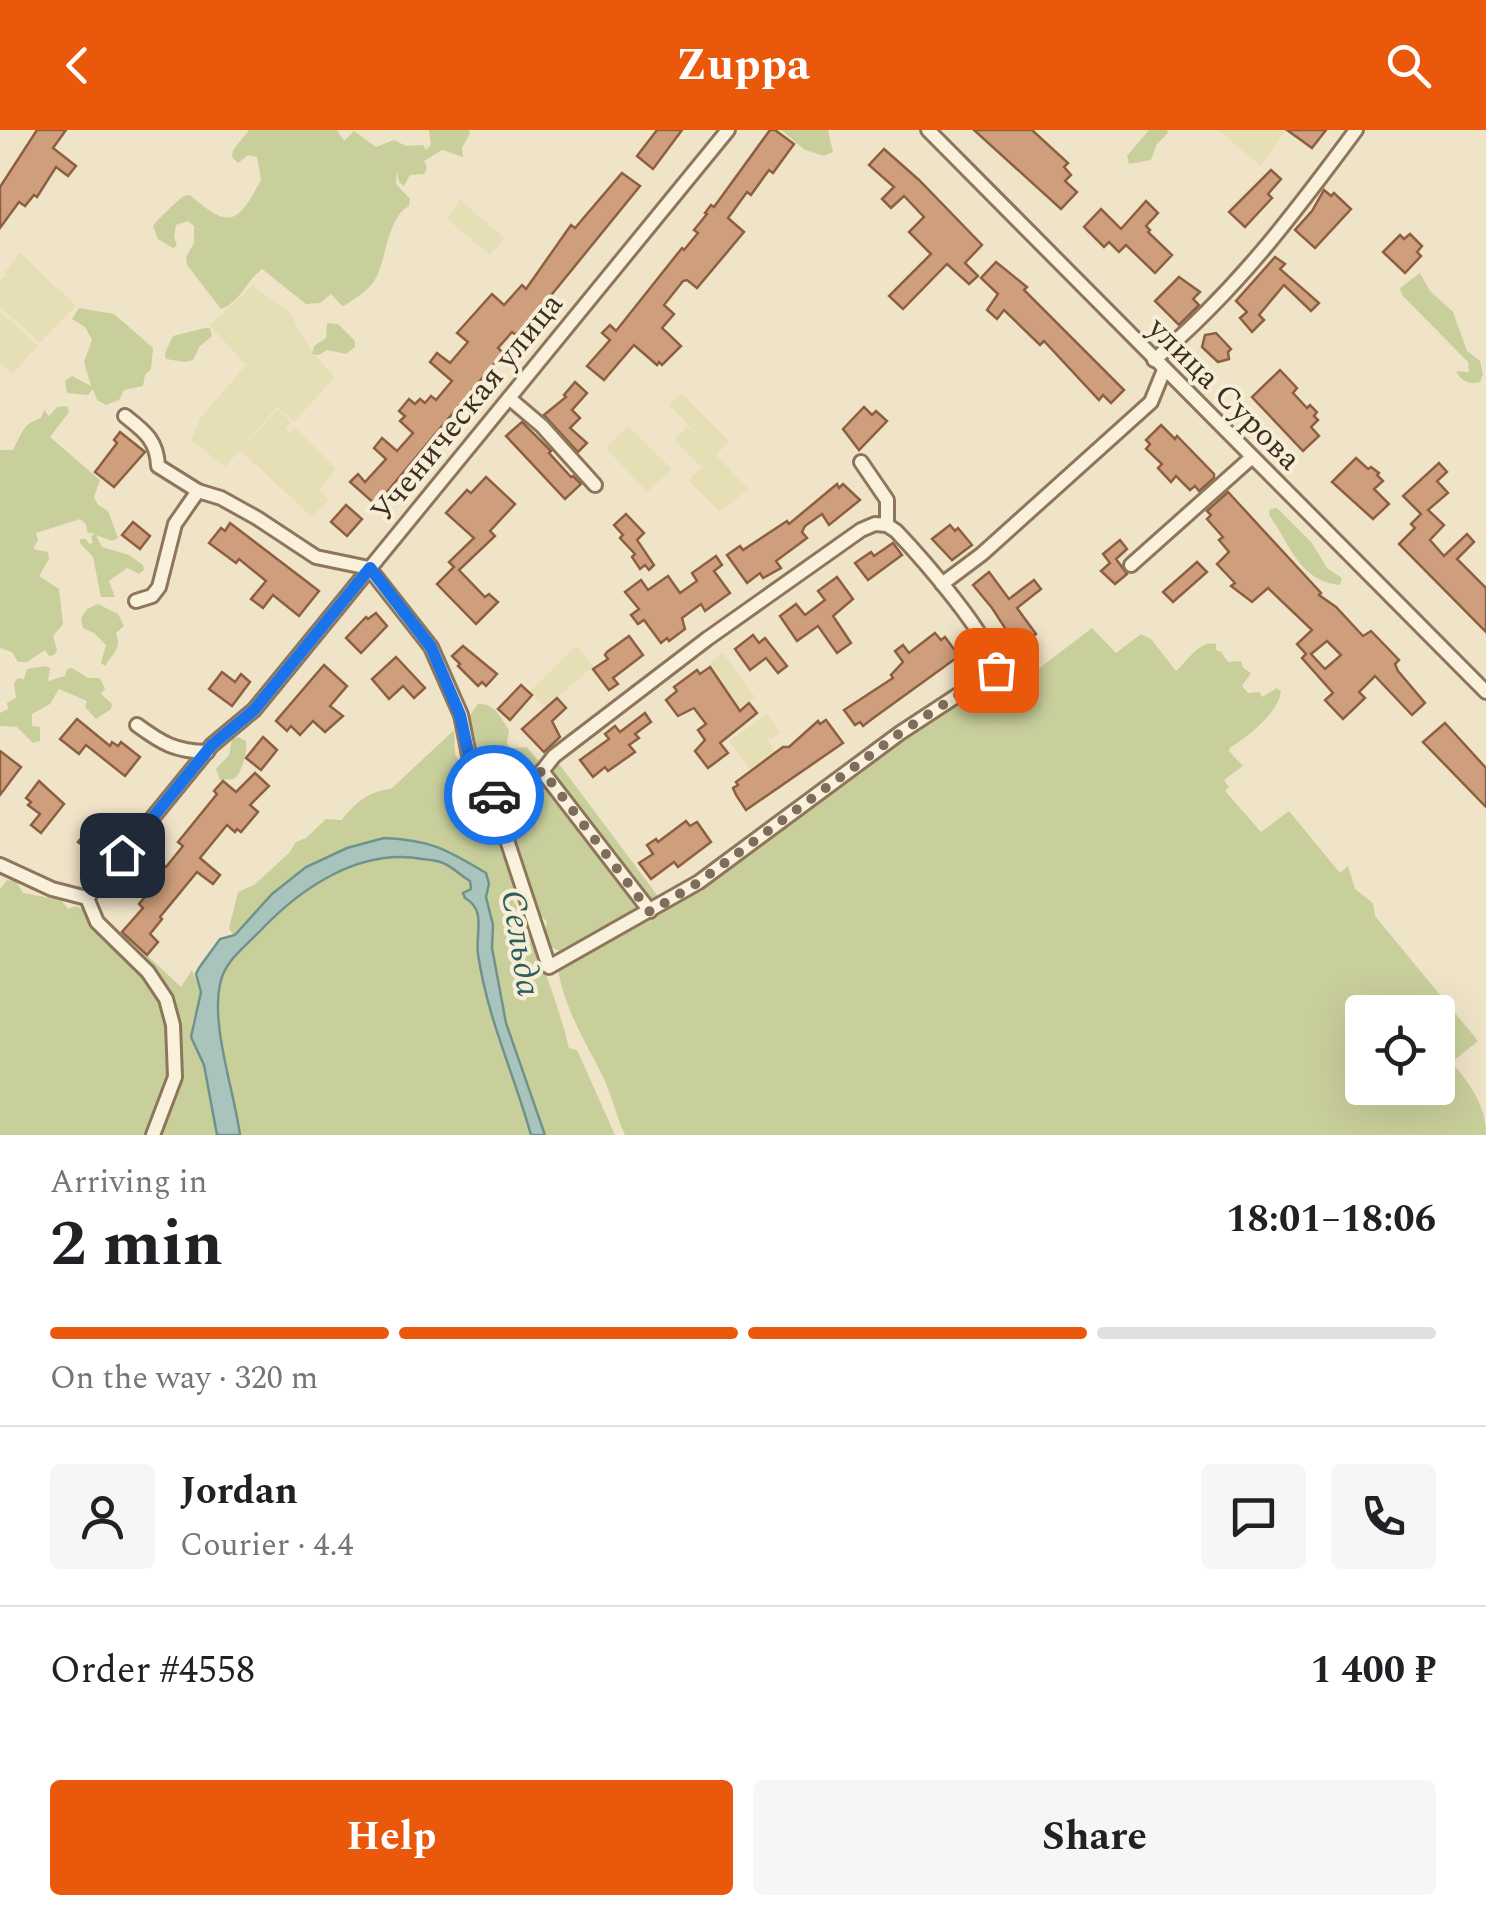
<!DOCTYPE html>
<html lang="en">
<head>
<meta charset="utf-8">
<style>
	:root { --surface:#fff; --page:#f6f6f6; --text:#202124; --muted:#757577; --line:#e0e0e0; --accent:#ea580c }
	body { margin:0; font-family:Spectral,serif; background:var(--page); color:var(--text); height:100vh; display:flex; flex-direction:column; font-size:38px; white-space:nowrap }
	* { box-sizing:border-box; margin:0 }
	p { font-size:32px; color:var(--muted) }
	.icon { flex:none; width:55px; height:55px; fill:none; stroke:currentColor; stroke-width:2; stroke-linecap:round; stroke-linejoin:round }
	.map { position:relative; height:1005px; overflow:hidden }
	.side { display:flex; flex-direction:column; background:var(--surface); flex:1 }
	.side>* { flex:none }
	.fabs { position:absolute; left:1345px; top:865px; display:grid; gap:20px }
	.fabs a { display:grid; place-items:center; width:110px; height:110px; border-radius:10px; background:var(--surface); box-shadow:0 10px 40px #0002; font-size:50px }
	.pin { position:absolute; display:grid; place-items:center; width:85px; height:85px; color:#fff; margin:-42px; border-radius:20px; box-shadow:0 5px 15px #0006 }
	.courier { position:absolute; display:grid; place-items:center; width:100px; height:100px; margin:-50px; border:8px solid #1a73e8; border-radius:50%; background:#fff; color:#222; box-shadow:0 2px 12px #0007 }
	.head em { font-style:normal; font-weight:700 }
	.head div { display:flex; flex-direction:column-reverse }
	.head { display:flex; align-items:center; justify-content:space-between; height:170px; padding:0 50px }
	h1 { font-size:65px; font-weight:700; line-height:75px }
	.bar { display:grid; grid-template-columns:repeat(4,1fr); gap:15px 10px; align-content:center; height:120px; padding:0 50px }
	.bar i { height:12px; border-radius:8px; background:var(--line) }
	.bar .selected { background:var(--accent) }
	.bar p { grid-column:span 4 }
	.line { display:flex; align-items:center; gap:25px; padding:0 50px; border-top:2px solid var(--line) }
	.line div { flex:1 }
	.round { display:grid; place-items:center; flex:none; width:105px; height:105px; border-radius:10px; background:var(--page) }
	.primary-button { display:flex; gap:20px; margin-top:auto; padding:20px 50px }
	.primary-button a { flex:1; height:115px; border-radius:10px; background:var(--accent); color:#fff; font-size:40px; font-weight:700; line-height:115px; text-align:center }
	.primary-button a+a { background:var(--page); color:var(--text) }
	header { display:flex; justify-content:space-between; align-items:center; height:130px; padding:0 50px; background:var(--accent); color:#fff; font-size:45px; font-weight:700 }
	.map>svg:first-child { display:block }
	.farmland { fill:#e6deb5 }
	.green { fill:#c9cf9b; fill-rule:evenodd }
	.water { fill:#a9c4bc; stroke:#6f938a; stroke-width:2.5 }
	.building { fill:#cf9f7d; stroke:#8d5f41; stroke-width:2.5; fill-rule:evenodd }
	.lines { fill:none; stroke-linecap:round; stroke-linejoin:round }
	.minor-casing { stroke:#8d765c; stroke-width:18 }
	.minor { stroke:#faf1dc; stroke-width:12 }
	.done { stroke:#7c6e5b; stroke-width:10; stroke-dasharray:0 18 }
	.route { stroke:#1a73e8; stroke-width:12 }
	.labels { text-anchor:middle; stroke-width:8; stroke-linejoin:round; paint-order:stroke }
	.street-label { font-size:32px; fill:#3d2e20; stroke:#f7eed8 }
	.water-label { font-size:35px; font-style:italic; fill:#2f5d5a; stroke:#f7eed8 }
</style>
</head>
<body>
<header><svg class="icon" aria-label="back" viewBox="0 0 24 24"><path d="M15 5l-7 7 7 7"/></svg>Zuppa<svg class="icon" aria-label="search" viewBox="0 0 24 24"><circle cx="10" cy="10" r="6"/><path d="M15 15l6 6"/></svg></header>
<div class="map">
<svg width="1486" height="1005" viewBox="0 0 1486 1005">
	<rect width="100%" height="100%" fill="#f0e4c8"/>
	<g class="farmland">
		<polygon points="1218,0 1286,0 1261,36"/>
		<polygon points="460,70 504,108 490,125 447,89"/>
		<polygon points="20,123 76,176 40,213 0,176 0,151 5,146 25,163 4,143"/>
		<polygon points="253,156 289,182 311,221 335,247 294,292 277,277 225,337 191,310 201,287 246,235 209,195"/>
		<polygon points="0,182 38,216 13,243 0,233"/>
		<polygon points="682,264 729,311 716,325 748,359 720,382 688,351 702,337 674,310 687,296 705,313 669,275"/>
		<polygon points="278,279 291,292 285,299 290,302 295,297 336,339 319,359 329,369 312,387 240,320"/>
		<polygon points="628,297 672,339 647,362 606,318"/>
		<polygon points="577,516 593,536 546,577 529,562"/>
		<polygon points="723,523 755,567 740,577 709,534"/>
		<polygon points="767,584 781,603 768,611 775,621 750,639 729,611"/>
	</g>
	<g class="green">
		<path d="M249 0H337L344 11 354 1 376 17 394 10 406 16 423 15 426 20 431 15 429 0H468L470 3 462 18 463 27 442 20 424 31 427 38 424 44 410 45 404 56 399 52 397 40 396 54 410 69 409 76C388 87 387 125 377 146 372 158 357 167 347 174L342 176 331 164 320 173 306 174 262 139C245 152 242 171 221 179L187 135 186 127 194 113V96L188 91 176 95 174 107 177 116 173 118 158 109 153 96C157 90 177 71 184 66L190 65C229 99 237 95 261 50L257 27 248 25 238 33 232 27 233 20Z"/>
		<polygon points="781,0 828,0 833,22 824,26 805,20"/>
		<polygon points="1149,0 1167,0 1168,3 1157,14 1151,30 1129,34 1127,26"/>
		<path d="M1420 143 1430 161 1453 182 1467 221 1480 231 1483 244 1480 252C1469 255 1461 251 1456 241L1469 242 1468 232 1402 165 1400 158Z"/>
		<polygon points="79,178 114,184 153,218 151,239 145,245 143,256 124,260 119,270 106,275 97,270 93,259 88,265 67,263 65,251 72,246 91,256 84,232 92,210 85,197 72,189"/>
		<polygon points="327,193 338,194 355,211 355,217 346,224 327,220 319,225 312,224 314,216 326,208"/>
		<polygon points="205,198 210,198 212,206 200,216 193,230 184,232 166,229 165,223 173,206"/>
		<path d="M67 276 69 282 50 307 100 350 94 367 98 375 108 381 118 408 112 411 96 405 102 417 129 425 143 435 144 440 139 444 127 438 109 451 115 467H101L93 427 80 413V409H86L89 414 93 413 91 406 95 404 87 402 86 394 80 389 36 403 38 410 33 419 48 422 49 429 39 446 59 459 63 494 53 506 57 520 54 525 49 526 45 520 27 532H18L12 522 0 518V320H13C21 305 23 293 41 288L44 280 49 286 57 277Z"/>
		<path d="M1277 378 1312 413 1327 438 1342 448 1340 455C1299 452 1289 412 1269 385L1270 379Z"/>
		<path d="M98 474 118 484 124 496 116 503C122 519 113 523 105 536L101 533 106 515 94 503 83 498 81 488 87 479Z"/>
		<path d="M1092 498 1116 523 1141 504 1151 509 1176 541C1188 531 1199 510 1216 514V520L1221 522 1228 532 1241 531 1243 538 1251 543 1242 556 1248 563 1260 562 1262 567 1277 558 1281 562C1277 584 1252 603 1230 618L1229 621 1243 636 1224 650 1229 657 1225 661 1261 702 1289 681 1340 743 1348 736 1355 759 1373 773 1375 786 1478 911 1452 932C1470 955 1486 974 1486 1005H625C616 986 612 965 603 947 586 913 564 878 558 839L563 833 1017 533 1029 546ZM1362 882H1438V958H1362Z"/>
		<polygon points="46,536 50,538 48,551 65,546 67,539 72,538 88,548 100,548 105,559 101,564 112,574 111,579 96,589 85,577 87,571 59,559 50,574 32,584 32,596 40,597 40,611 33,613 17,597 0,596 0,583 8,579 7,573 16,568 14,553 18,548 24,549 27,539"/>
		<path d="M478 574C495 573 500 587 509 600L507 613 510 618 527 617 541 634 538 644 502 660C487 655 484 637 471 628L465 592Z"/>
		<path d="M454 600 455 624 467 649 476 653 486 671 482 680 483 689 491 690 499 698 517 764 513 770 531 802 529 806C546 841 559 878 569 918L577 920 615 1005H545L543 999 533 1005H0V759L7 750 16 751 23 763 61 770 68 779 75 776 83 779 113 809 122 802 181 857 192 840 201 862 192 895 221 910C219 878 213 842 241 820L229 798 238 762 254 755 289 723 296 712 306 708 326 689 342 690C354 673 371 660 391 659ZM474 737C495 744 484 754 487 770 489 779 491 787 493 795L477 801 480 788 475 774 465 769 464 762 472 759Z"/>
		<path d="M238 607 246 611C248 620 242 643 234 649L220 650 216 639 229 625 232 610Z"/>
		<path d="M556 635H560L657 765V769L603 804 590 805 578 818 564 817 561 822 549 816 545 801 547 791 536 783 504 678C518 659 542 656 556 635Z"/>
	</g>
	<path class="water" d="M384 708C432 710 447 720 486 743L489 754 486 767 493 795 492 818 506 893 545 1005H531C514 944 487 887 478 824 475 804 487 780 465 768L463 763 471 759 470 751C461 746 454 738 445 734 438 730 430 730 422 729 360 718 302 757 261 800 245 817 225 830 220 854 211 897 234 960 240 1005H217L204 935 191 907 201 862 196 844 199 838 220 809 235 805 272 764 306 737 347 718Z"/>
	<g class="building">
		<polygon points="37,0 66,0 53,18 76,36 68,46 56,37 37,67 34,65 25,76 19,72 0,98 0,57"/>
		<polygon points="657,0 682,0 653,39 637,26"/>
		<polygon points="770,0 775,0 794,14 773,43 769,40 751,65 747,62 728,88 744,102 697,158 687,150 683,151 664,175 674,184 662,198 681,216 662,235 659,232 657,235 634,215 604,250 587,236 610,210 602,203 610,195 616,201 682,118 684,120 698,103 694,100 707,84 705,83 711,75 714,77"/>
		<polygon points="974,0 1032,0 1068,33 1064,37 1071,45 1065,51 1077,62 1061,79"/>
		<polygon points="1287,0 1326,0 1312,18"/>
		<polygon points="884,19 919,50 982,115 965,133 978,146 969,154 947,134 903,179 889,166 931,124 909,102 924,87 904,66 891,78 882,69 894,57 869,35"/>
		<polygon points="1271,40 1281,49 1268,64 1272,68 1245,97 1229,82"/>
		<polygon points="622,43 640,56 544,174 547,177 541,184 537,181 516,205 512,202 498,218 503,223 376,375 350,352 358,344 365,352 386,329 374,318 382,308 397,321 413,303 400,291 405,286 399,281 409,269 415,274 420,269 425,273 431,266 436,270 452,251 430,232 437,223 450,233 468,212 457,203 492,164 504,175 522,155 526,159 571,95 575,98"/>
		<polygon points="1324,60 1331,66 1334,63 1351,79 1315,118 1295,100 1312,81"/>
		<polygon points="1146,71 1158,83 1146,96 1150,100 1148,102 1172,125 1155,143 1126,115 1119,122 1109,112 1104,117 1084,97 1101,79 1121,99"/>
		<polygon points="1410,104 1422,116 1417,122 1421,126 1405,143 1383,122 1400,105 1404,109"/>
		<polygon points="1275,127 1285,134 1280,139 1319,173 1311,181 1284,155 1259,185 1264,190 1252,202 1240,188 1247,182 1236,171"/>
		<polygon points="996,132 1027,157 1024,160 1124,260 1111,273 1103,265 1099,270 1044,211 1040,215 1004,180 997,189 987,180 998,164 981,148"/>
		<polygon points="1179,147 1200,162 1193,169 1199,175 1179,195 1155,171"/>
		<polygon points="1216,203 1231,219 1228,222 1229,229 1218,232 1202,217 1205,205"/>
		<polygon points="1280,240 1297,258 1293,263 1307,278 1310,275 1317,282 1314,286 1318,290 1311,297 1319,306 1303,321 1252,267"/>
		<polygon points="575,252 587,263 572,280 580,288 570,298 587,313 578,322 544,285 566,267 564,265"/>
		<polygon points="864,277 872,285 876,281 887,291 859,320 843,299"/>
		<polygon points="522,292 551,321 549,323 571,347 573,346 581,354 565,369 506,306"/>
		<polygon points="1161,295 1175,309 1177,306 1214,344 1214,348 1199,361 1195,356 1190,360 1176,346 1171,352 1158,338 1162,334 1146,319 1150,314 1146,310"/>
		<polygon points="120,302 145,322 114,357 95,342 117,313 114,310"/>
		<polygon points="1356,328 1368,339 1371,337 1379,343 1377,345 1383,351 1374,359 1389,374 1373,389 1332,352"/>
		<polygon points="1439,333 1447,342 1437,351 1448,363 1428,380 1444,395 1430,410 1444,426 1467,404 1474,412 1457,429 1486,458 1486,502 1399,414 1415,398 1411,394 1421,384 1403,366"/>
		<polygon points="486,347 515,374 490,401 495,406 459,440 485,467 489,464 498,472 476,494 437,454 454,437 449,432 474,408 446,383 467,360 471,363"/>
		<polygon points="837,354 839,358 843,354 860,370 829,395 822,384 805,396 802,402 807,408 776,431 781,438 763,448 760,443 747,453 727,425 740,416 743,420 787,391 789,394"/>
		<path d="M1228 362 1321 463 1319 465 1336 477 1363 506 1371 501 1399 530 1395 534 1398 541 1425 573 1412 585 1375 546 1359 562 1365 568 1343 589 1325 570 1333 563 1302 528 1306 524 1297 514 1312 500 1268 458 1252 472 1231 456 1235 453 1217 434 1229 422 1219 410 1223 407 1207 389 1211 385 1207 381ZM1327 511 1341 525 1325 539 1311 524Z"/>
		<polygon points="346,375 362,389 347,406 331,392"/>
		<polygon points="626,384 644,403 637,410 654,435 649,440 645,435 640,439 632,427 635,424 620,408 623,405 614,395"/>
		<polygon points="133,392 150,406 140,419 122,405"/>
		<polygon points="230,393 319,461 299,486 273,465 263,478 251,469 266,451 239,429 236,433 209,413 221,398 225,401"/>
		<polygon points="950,395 955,401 958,398 972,415 952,430 932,409"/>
		<polygon points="1120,410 1127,419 1116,429 1127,444 1115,454 1101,441 1110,433 1103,424"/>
		<polygon points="893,413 902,425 868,450 855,433 871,422 874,426"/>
		<polygon points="716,426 722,435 714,441 730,463 705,481 701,474 682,488 685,499 669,511 667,508 661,513 644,490 638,494 631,485 639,479 625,462 641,450 648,460 668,446 680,463 697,451 692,443"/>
		<polygon points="1197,432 1207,442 1173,472 1163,462"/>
		<polygon points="989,442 1009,469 1034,450 1041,459 1017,478 1036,504 1018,518 992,478 973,455"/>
		<polygon points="837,447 853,469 833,486 851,513 837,523 818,496 797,511 780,486 796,474 805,485 825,470 818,461"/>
		<polygon points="376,483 387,496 361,523 346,508 366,487 368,489"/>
		<polygon points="935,503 941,510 945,507 959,526 872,589 863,596 860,592 855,595 844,580 893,548 891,545 903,532 895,521 903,515 909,523"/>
		<polygon points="753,505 759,513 765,508 787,536 778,543 766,528 750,540 735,519"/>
		<polygon points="629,506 643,525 613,548 618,554 609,560 593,539 608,529 605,525 607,522"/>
		<polygon points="463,516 497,544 486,556 482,552 478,556 458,536 460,534 452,526"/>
		<polygon points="396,527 425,558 414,568 403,556 389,569 372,549"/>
		<polygon points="324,535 347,556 330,576 343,586 325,602 313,591 300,605 291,596 287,601 276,591"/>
		<polygon points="710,537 740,581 749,573 757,583 720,613 728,623 708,638 695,621 705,610 698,600 706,594 694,578 678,586 666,570 677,561 674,557 697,540 700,544"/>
		<polygon points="222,542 235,552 241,544 250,552 232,576 209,559"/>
		<polygon points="521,555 532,565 510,590 498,579"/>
		<polygon points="557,568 566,578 552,591 560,607 544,622 522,599"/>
		<polygon points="645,583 651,592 635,604 639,608 629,615 635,622 608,641 605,637 593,647 580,630 609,609 605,604 615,596 620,602"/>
		<polygon points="77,589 110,616 112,612 118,616 121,612 140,627 125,646 86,615 79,624 60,609"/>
		<polygon points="826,590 843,613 746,680 736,665 733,658 738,655 736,652 783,617 789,617 818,591 820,594"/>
		<polygon points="1445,593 1486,638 1486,677 1423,612"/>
		<polygon points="263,607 277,620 261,640 246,628"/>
		<polygon points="0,621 21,637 0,665"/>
		<polygon points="255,643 269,656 250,675 258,682 241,702 237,699 235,702 227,695 200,728 220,745 213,754 197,742 160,787 162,789 150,804 158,812 147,825 122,802 143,778 139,774 160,749 150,741 158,731 166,737 183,716 178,712 217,664 214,661 223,651 236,662"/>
		<polygon points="39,651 64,674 41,703 31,695 40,684 28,675 31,672 26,668"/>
		<polygon points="97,689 112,700 104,710 109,714 102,724 97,721 95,724 78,712"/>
		<polygon points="686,691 690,696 697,692 711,712 678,737 674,732 651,749 639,733 653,724 647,715 656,709 658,712"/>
	</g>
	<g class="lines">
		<g class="minor-casing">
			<g id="minor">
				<polyline points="928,0 1486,562"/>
				<path d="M1154 230C1235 162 1294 84 1356 0"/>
				<polyline points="509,268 542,296 595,355"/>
				<path d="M125 286C144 301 157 310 158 336L198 361 221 368 257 388 316 427 369 438 431 517 461 585 471 635 481 653 500 667"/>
				<polyline points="861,332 887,370 887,395"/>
				<polyline points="1131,435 1251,328"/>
				<polyline points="942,454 982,424 1151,272 1164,240"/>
				<polyline points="136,471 152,466 159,457 175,394 198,361"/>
				<path d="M137 595C163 614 175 621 207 622"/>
				<polyline points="542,641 650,781"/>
				<path d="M500 667 504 701 549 837 699 752 900 603 996 540C994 510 919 425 896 401L887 395"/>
				<polyline points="500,667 536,649 554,626 707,509 861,400 875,394 887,395"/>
				<polyline points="0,735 52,759 87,768"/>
				<polyline points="87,768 212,615 254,580 728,0"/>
				<polyline points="87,768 97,792 148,842 166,869 173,895 175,947 153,1005"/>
			</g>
		</g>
		<use href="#minor" class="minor"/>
	</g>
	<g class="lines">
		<path class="done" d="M494 665C512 667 531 655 542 640L650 782 699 752 900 603 996 540"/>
		<polyline class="route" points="122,725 212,615 254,580 370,438 431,517 460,585 471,635 481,653 494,665"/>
	</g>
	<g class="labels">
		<g class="street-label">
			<text transform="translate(1225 263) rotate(45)" y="11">улица Сурова</text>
			<text transform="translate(466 277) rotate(-51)" y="11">Ученическая улица</text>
		</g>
		<g class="water-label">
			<text transform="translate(522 813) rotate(81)" y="12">Сельда</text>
		</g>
	</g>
</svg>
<div class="fabs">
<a><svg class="icon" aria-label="locate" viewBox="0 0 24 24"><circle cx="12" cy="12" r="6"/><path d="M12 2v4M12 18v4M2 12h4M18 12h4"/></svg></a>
</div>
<div class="pin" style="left:996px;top:540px;background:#ea580c"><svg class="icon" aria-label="bag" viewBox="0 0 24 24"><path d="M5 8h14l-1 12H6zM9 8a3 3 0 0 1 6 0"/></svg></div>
<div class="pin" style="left:122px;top:725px;background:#1f2937"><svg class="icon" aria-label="home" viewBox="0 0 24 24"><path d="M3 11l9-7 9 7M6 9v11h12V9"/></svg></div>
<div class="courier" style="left:494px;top:665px"><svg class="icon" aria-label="car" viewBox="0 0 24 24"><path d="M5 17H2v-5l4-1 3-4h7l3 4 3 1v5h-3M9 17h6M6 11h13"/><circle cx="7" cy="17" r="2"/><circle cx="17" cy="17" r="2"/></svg></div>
</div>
<section class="side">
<div class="head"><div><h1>2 min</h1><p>Arriving in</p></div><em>18:01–18:06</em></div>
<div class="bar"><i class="selected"></i><i class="selected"></i><i class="selected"></i><i></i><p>On the way · 320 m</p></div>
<div class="line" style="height:180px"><a class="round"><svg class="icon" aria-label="person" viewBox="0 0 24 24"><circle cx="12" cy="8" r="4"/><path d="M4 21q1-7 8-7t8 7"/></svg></a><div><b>Jordan</b><p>Courier · 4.4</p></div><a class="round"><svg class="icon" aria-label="chat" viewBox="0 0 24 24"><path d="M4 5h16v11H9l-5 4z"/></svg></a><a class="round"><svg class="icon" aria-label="phone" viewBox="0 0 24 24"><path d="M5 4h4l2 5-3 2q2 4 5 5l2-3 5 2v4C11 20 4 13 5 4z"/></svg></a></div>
<div class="line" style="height:130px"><div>Order #4558</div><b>1 400 ₽</b></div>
<div class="primary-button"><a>Help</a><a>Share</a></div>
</section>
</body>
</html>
